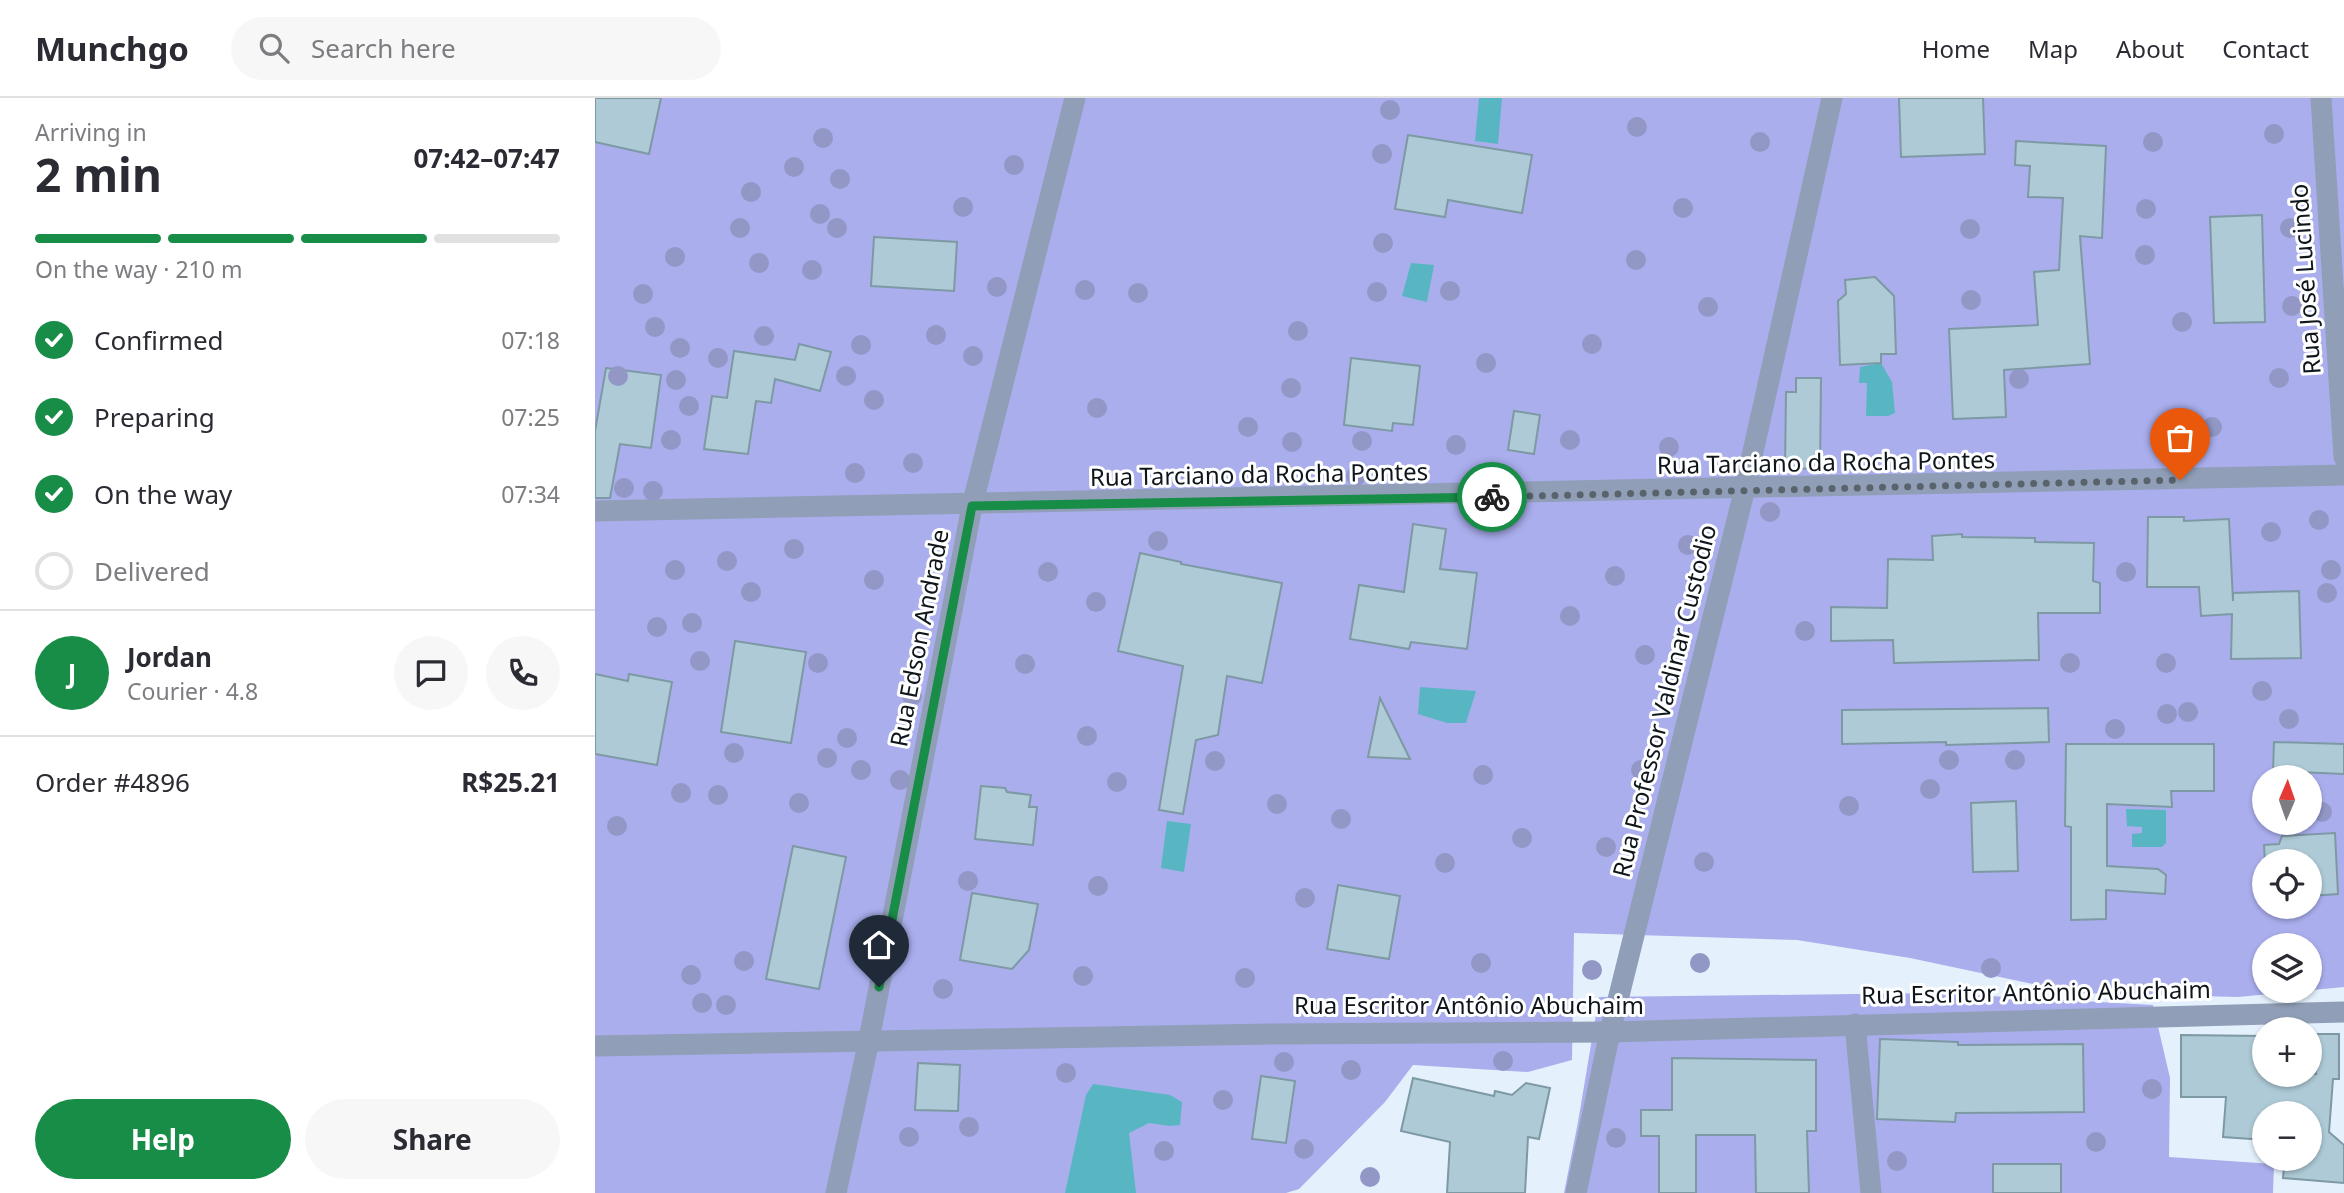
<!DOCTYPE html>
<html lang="en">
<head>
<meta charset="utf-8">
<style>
	:root { --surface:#fff; --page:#f7f7f7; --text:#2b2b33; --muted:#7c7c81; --line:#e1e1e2; --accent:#188d47 }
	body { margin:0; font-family:"Noto Sans",sans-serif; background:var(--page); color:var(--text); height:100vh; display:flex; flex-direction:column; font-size:26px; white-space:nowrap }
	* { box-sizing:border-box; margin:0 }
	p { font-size:23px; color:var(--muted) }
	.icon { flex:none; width:38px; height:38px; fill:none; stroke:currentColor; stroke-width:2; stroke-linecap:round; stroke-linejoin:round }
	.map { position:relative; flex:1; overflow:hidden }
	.side { display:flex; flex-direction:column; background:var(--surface); width:595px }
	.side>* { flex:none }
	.needle { width:46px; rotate:2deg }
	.tools { position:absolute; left:1657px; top:667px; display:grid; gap:14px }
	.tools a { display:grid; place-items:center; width:70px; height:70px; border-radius:50%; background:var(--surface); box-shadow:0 2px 5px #0004; font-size:35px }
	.pin { position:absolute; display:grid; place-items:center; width:60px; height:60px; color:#fff; margin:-72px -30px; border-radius:50% 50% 50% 0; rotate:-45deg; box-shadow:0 0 7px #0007 }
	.pin .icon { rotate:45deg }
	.courier { position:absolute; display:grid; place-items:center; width:70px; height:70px; margin:-35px; border:5px solid #188d47; border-radius:50%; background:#fff; color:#222; box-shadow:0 2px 9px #0007 }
	.summary em { font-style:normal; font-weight:700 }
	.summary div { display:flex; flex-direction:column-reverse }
	.summary { display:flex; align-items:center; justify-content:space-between; height:119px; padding:0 35px }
	h1 { font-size:46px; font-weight:700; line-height:52px }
	.bar { display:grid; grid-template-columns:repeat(4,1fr); gap:10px 7px; align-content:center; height:84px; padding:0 35px }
	.bar i { height:9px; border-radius:5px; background:var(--line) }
	.bar .on { background:var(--accent) }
	.bar p { grid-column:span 4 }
	.line { display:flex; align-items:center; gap:18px; padding:0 35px; border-top:2px solid var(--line) }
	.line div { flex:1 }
	.round { display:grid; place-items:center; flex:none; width:74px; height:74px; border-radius:37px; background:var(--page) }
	ol { padding:0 35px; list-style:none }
	li { display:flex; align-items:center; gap:21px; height:77px }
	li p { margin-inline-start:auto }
	li .icon { padding:7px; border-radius:50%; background:var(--accent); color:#fff; stroke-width:4 }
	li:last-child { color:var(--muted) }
	li i { width:38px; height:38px; border:4px solid var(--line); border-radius:50% }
	.cta { display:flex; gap:14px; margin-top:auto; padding:14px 35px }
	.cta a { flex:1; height:80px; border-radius:42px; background:var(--accent); color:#fff; font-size:28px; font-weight:700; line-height:80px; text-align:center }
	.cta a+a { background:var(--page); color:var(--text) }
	header { display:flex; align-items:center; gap:42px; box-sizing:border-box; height:98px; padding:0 35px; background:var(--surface); border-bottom:2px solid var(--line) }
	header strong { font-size:33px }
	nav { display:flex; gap:38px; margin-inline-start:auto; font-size:24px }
	.search { width:490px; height:63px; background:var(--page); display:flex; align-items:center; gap:18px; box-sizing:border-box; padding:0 24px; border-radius:38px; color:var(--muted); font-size:26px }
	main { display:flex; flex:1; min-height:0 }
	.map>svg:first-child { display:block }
	.forest { fill:#aaaeed; fill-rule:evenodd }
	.water { fill:#58b6c2 }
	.building { fill:#aecad7; stroke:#7d99a4; stroke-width:2 }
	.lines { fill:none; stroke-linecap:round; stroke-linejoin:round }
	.minor { stroke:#909eb7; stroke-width:21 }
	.tree { fill:#9297c5 }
	.done { stroke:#59636b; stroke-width:7; stroke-dasharray:0 12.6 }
	.route { stroke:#188d47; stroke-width:9 }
	.labels { text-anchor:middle; stroke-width:6; stroke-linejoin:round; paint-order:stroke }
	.street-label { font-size:24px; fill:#0e161c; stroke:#fff }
</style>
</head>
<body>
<header>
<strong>Munchgo</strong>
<div class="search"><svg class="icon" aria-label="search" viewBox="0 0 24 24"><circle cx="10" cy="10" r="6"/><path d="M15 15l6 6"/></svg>Search here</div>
<nav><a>Home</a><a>Map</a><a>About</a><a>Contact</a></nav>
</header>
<main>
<section class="side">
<div class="summary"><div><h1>2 min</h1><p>Arriving in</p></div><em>07:42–07:47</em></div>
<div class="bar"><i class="on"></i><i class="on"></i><i class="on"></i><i></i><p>On the way · 210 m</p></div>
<ol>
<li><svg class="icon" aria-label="check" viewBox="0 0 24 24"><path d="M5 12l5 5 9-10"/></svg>Confirmed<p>07:18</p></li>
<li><svg class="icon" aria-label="check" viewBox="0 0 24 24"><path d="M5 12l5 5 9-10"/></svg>Preparing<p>07:25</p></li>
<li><svg class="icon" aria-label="check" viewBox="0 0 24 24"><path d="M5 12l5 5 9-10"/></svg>On the way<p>07:34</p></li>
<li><i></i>Delivered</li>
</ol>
<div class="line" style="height:126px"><b class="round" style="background:var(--accent);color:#fff">J</b><div><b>Jordan</b><p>Courier · 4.8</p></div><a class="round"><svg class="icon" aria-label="chat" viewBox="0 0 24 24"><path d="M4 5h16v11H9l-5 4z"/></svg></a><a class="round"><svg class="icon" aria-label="phone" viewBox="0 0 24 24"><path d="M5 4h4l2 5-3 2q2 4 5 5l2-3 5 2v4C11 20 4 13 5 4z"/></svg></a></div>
<div class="line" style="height:91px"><div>Order #4896</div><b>R$25.21</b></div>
<div class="cta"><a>Help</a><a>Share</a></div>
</section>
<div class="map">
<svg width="1749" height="1095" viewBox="0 0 1749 1095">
	<rect width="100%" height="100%" fill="#e4f1fd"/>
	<g class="forest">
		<path d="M0 0H1749V889L1643 899 1481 895 1315 860 1202 842 979 835 977 962 933 974 818 967 790 1004 704 1091 691 1095H0ZM1670 679H1715V724H1670ZM1670 763H1715V808H1670ZM1670 847H1715V892H1670Z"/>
		<polygon points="1342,895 1558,907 1575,980 1574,1059 1679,1066 1678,1095 969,1095 983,1024 1004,899"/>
	</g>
	<g class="water">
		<polygon points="884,0 907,0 903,46 880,43"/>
		<polygon points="816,165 839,167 832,204 807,198"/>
		<polygon points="1286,265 1297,284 1300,315 1293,318 1271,318 1272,285 1264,285 1265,269"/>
		<polygon points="825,589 881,593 871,625 852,625 823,616"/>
		<polygon points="1531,711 1571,712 1571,745 1567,749 1537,749 1537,736 1547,735 1547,729 1532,728"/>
		<polygon points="572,723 596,726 589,774 566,770"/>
		<polygon points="498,986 575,997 587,1004 585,1027 575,1028 554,1025 534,1035 541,1095 470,1095 491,997"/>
	</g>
	<g class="building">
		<polygon points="0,0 66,0 54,56 0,44"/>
		<polygon points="1304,0 1388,0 1390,56 1306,59"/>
		<polygon points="813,37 937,57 927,115 853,102 850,119 800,111"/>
		<polygon points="1421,43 1511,48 1507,140 1485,138 1495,266 1409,272 1411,319 1358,321 1354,231 1443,227 1439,174 1464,172 1468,100 1433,99 1435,68 1420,67"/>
		<polygon points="1667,117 1670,224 1619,225 1615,119"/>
		<polygon points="279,139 362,144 359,193 276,188"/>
		<polygon points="1280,179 1299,198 1301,256 1286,256 1286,265 1245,267 1243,203 1251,196 1250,182"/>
		<polygon points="204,246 236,254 225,293 180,281 176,305 161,303 153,356 109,351 117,298 132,300 139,253 200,262"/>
		<polygon points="756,260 825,268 818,327 798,325 797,333 749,327"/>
		<polygon points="11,270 66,277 56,350 25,346 15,400 0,400 0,333"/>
		<polygon points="1201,280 1226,280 1225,371 1190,370 1191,294 1201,294"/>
		<polygon points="919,313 945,317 939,356 913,352"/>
		<polygon points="1553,419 1589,419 1589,423 1634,421 1638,503 1638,495 1704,493 1706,560 1636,561 1637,516 1606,518 1604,489 1552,489"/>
		<polygon points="818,426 851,431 845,471 882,475 872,551 816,544 814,551 755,541 764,487 809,494"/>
		<polygon points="1367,436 1367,439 1440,440 1440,444 1499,445 1498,483 1505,485 1505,515 1443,515 1444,562 1299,565 1298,542 1236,543 1236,509 1292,510 1293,461 1338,462 1337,438"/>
		<polygon points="545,455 586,464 586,466 687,485 667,585 632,578 623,637 601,642 588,716 564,712 588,568 523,553"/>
		<polygon points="140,543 211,554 196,645 126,634"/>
		<polygon points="0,576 33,583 34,576 77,584 62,667 0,656"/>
		<polygon points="785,600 815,661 773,659"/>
		<polygon points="1453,610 1454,644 1351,647 1351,644 1247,646 1247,612"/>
		<polygon points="1679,644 1749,646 1749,676 1678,673"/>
		<polygon points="1471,646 1619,646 1619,693 1576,693 1577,709 1512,706 1512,768 1563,771 1571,777 1570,796 1511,792 1511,821 1476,822 1476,729 1470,728"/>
		<polygon points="386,688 410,690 412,694 436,697 434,709 442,709 438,747 380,741"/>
		<polygon points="1421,703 1423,773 1378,774 1376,705"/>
		<polygon points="1740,735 1743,796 1715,798 1715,763 1670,764 1669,747 1684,746 1687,738"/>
		<polygon points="198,748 251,759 224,891 171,881"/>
		<polygon points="743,787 805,798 794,861 732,851"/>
		<polygon points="377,795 443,806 434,852 417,871 365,862"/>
		<polygon points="1720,936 1744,936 1744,981 1738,981 1734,1034 1749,1047 1749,1085 1688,1080 1690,1060 1715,1060 1715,1015 1670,1015 1670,1042 1628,1039 1631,999 1586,999 1586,937 1670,938 1670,976 1721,976"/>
		<polygon points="1285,941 1363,944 1363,947 1488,946 1489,1014 1361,1015 1360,1024 1282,1021"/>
		<polygon points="1077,960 1221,962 1221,1033 1212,1033 1214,1095 1161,1095 1160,1037 1101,1037 1101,1095 1064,1095 1064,1038 1046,1038 1046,1012 1077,1012"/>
		<polygon points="323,965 365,967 363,1013 320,1012"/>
		<polygon points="666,978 700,983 691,1045 657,1041"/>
		<polygon points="818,980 899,998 900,993 917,997 931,985 955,990 944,1041 933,1039 930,1095 852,1095 855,1044 806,1033"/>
		<rect x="1398" y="1066" width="68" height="29"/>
	</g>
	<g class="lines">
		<g class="minor">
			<polyline points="1726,0 1749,359"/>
			<path d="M0 413C583 406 1166 393 1749 377"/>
			<polyline points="1260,926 1276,1095"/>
			<polyline points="0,948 676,936 1015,934 1749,914"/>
			<polyline points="241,1095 274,942 377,408 480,0"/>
			<polyline points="981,1095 1015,934 1149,394 1237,0"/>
		</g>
	</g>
	<g class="tree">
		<circle cx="795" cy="12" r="10"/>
		<circle cx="1042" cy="29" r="10"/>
		<circle cx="1679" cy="36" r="10"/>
		<circle cx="228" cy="40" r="10"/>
		<circle cx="1165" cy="44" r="10"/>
		<circle cx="1558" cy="44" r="10"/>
		<circle cx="787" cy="56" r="10"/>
		<circle cx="419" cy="67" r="10"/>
		<circle cx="199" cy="69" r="10"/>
		<circle cx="245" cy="81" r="10"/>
		<circle cx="156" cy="94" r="10"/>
		<circle cx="368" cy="109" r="10"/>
		<circle cx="1088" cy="110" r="10"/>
		<circle cx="1551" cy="111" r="10"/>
		<circle cx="225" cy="116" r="10"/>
		<circle cx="145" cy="130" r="10"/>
		<circle cx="242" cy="130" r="10"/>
		<circle cx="1695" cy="130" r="10"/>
		<circle cx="1375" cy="131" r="10"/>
		<circle cx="788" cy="145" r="10"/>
		<circle cx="1550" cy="157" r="10"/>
		<circle cx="80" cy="159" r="10"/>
		<circle cx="1041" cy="162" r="10"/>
		<circle cx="164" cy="165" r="10"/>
		<circle cx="217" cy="172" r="10"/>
		<circle cx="402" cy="189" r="10"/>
		<circle cx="490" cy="192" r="10"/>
		<circle cx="855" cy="193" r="10"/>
		<circle cx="782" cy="194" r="10"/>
		<circle cx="543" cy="195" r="10"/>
		<circle cx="48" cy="196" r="10"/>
		<circle cx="1376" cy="202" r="10"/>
		<circle cx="1697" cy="208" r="10"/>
		<circle cx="1113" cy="209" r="10"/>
		<circle cx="1587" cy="224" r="10"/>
		<circle cx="60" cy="229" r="10"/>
		<circle cx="703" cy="233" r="10"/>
		<circle cx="341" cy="237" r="10"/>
		<circle cx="169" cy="238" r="10"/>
		<circle cx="997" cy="246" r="10"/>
		<circle cx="266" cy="247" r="10"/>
		<circle cx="85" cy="250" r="10"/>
		<circle cx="378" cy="258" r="10"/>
		<circle cx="123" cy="260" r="10"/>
		<circle cx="891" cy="265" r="10"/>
		<circle cx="23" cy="278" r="10"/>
		<circle cx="251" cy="278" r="10"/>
		<circle cx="1684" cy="280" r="10"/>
		<circle cx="1424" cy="281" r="10"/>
		<circle cx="81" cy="282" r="10"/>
		<circle cx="696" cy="290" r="10"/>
		<circle cx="279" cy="302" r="10"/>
		<circle cx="94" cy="308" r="10"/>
		<circle cx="502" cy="310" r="10"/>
		<circle cx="653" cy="329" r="10"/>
		<circle cx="1617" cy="329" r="10"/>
		<circle cx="76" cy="342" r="10"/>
		<circle cx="975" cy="342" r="10"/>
		<circle cx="767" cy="343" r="10"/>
		<circle cx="697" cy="344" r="10"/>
		<circle cx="861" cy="347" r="10"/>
		<circle cx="1074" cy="349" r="10"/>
		<circle cx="318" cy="365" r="10"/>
		<circle cx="260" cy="375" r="10"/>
		<circle cx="761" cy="378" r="10"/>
		<circle cx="29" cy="390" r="10"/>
		<circle cx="58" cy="393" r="10"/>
		<circle cx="1175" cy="414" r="10"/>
		<circle cx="1724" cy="422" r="10"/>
		<circle cx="1676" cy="434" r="10"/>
		<circle cx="563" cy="443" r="10"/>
		<circle cx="1093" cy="447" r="10"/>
		<circle cx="199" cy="451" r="10"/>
		<circle cx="132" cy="463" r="10"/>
		<circle cx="80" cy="472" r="10"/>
		<circle cx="1736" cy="472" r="10"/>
		<circle cx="453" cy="474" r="10"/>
		<circle cx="1531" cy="474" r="10"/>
		<circle cx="1020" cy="478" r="10"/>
		<circle cx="279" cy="482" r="10"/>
		<circle cx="156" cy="494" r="10"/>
		<circle cx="1732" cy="495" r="10"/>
		<circle cx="501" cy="504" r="10"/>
		<circle cx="975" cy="518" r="10"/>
		<circle cx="97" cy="525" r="10"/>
		<circle cx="62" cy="529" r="10"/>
		<circle cx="1210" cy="533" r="10"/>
		<circle cx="1050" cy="557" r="10"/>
		<circle cx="105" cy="563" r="10"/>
		<circle cx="223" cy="565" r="10"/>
		<circle cx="1475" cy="565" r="10"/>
		<circle cx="1571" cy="565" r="10"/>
		<circle cx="430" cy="566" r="10"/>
		<circle cx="1667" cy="593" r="10"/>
		<circle cx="317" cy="598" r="10"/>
		<circle cx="1593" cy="614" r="10"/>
		<circle cx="1572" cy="616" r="10"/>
		<circle cx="1694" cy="621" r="10"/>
		<circle cx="1520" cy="631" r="10"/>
		<circle cx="492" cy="638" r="10"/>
		<circle cx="252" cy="640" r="10"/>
		<circle cx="139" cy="655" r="10"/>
		<circle cx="232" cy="660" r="10"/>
		<circle cx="1354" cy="662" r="10"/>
		<circle cx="1420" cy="662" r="10"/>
		<circle cx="620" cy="663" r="10"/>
		<circle cx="266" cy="672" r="10"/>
		<circle cx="1046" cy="672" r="10"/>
		<circle cx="888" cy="677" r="10"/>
		<circle cx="305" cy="682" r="10"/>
		<circle cx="522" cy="684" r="10"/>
		<circle cx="1335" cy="691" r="10"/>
		<circle cx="86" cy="695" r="10"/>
		<circle cx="123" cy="697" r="10"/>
		<circle cx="204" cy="705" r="10"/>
		<circle cx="682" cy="706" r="10"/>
		<circle cx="1254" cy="708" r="10"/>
		<circle cx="1727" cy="714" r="10"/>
		<circle cx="746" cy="721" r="10"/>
		<circle cx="22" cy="728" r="10"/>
		<circle cx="927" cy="740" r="10"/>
		<circle cx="1011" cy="749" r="10"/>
		<circle cx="1109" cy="764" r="10"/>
		<circle cx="850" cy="765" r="10"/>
		<circle cx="373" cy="783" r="10"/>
		<circle cx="503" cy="788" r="10"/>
		<circle cx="710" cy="800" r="10"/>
		<circle cx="149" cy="863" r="10"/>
		<circle cx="886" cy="865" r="10"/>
		<circle cx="1105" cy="865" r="10"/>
		<circle cx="1396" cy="870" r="10"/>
		<circle cx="997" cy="872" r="10"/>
		<circle cx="96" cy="877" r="10"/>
		<circle cx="488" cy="878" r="10"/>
		<circle cx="650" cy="880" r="10"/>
		<circle cx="348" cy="891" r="10"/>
		<circle cx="107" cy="905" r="10"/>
		<circle cx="131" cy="907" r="10"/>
		<circle cx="908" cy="963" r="10"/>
		<circle cx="689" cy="964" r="10"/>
		<circle cx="756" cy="972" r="10"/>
		<circle cx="471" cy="975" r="10"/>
		<circle cx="1557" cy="991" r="10"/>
		<circle cx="628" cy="1002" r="10"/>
		<circle cx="374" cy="1029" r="10"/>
		<circle cx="314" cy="1039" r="10"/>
		<circle cx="1021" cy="1040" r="10"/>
		<circle cx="1501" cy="1044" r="10"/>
		<circle cx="709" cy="1051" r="10"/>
		<circle cx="569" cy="1053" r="10"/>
		<circle cx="1302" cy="1063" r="10"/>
		<circle cx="775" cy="1079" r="10"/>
	</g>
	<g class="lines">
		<polyline class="done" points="897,399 1585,382"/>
		<polyline class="route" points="284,889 377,408 897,399"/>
	</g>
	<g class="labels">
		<g class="street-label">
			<text transform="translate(1711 181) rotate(-94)" y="8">Rua José Lucindo</text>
			<text transform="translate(1231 365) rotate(-1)" y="8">Rua Tarciano da Rocha Pontes</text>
			<text transform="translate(664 377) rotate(-1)" y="8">Rua Tarciano da Rocha Pontes</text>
			<text transform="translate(325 540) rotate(-79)" y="8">Rua Edson Andrade</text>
			<text transform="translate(1070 603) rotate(-76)" y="8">Rua Professor Valdinar Custodio</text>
			<text transform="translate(1441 895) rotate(-1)" y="8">Rua Escritor Antônio Abuchaim</text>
			<text x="874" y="916">Rua Escritor Antônio Abuchaim</text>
		</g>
	</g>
</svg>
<div class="tools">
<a><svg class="needle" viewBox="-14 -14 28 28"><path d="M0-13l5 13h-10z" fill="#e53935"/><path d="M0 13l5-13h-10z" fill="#7c7c81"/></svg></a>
<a><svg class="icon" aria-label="locate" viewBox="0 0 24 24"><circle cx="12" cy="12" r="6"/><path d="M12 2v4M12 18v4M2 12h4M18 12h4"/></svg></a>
<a><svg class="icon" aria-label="layers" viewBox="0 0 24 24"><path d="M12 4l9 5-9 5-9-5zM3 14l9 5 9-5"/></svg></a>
<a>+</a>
<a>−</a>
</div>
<div class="pin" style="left:1585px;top:382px;background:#ea580c"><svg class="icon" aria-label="bag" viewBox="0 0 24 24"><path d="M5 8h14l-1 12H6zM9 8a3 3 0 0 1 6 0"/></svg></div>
<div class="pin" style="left:284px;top:889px;background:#1f2937"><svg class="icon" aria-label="home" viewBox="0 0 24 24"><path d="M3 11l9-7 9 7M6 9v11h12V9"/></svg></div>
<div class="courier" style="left:897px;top:399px"><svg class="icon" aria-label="bike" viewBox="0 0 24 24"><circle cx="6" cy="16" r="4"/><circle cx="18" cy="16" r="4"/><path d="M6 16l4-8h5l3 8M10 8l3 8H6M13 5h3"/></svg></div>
</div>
</main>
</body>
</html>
